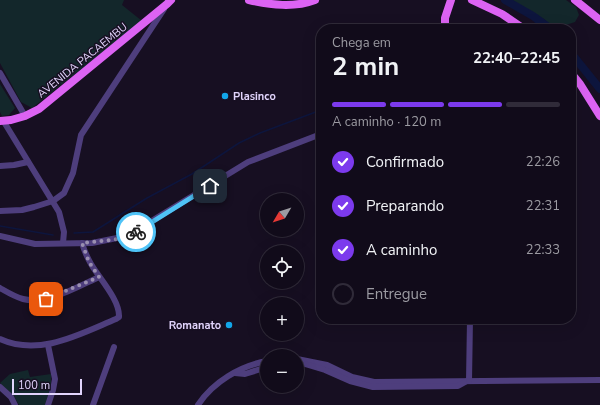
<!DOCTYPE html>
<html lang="pt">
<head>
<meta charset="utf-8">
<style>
	:root { --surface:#110b1a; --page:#1a1423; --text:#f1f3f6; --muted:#9c9ba2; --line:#302b39; --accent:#7c3aed }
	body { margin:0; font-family:"Nunito Sans",sans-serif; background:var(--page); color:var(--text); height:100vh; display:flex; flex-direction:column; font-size:15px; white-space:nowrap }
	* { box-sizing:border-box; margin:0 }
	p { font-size:13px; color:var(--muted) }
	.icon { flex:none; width:22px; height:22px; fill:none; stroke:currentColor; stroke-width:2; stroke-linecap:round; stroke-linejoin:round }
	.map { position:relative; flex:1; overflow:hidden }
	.drawer { position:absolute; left:316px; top:24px; width:260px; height:300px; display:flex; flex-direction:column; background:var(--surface); border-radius:16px; box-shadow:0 4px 16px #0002,0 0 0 1px var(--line) }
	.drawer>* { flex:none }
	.needle { width:26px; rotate:231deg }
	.fabs { position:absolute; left:260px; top:193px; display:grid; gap:8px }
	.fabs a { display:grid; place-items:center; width:44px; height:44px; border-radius:50%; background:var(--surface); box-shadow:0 4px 16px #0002,0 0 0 1px var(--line); font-size:20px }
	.scale { position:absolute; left:12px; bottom:10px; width:70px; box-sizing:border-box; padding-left:4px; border:2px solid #e1d4fc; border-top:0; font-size:11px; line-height:14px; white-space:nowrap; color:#e1d4fc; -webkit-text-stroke:3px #170f22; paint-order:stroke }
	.pin { position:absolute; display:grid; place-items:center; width:34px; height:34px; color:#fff; margin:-17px; border-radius:8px; box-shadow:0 2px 6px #0006 }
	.courier { position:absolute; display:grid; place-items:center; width:40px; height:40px; margin:-20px; border:3px solid #4fc3f7; border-radius:50%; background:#fff; color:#222; box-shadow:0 1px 5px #0007 }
	.head em { font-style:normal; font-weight:700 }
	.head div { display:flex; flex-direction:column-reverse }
	.head { display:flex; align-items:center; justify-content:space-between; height:68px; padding:0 16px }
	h1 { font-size:26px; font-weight:700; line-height:30px }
	.bar { display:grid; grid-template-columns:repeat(4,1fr); gap:6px 4px; align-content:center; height:48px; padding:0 16px }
	.bar i { height:5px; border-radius:3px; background:var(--line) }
	.bar .current { background:var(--accent) }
	.bar p { grid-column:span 4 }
	ol { padding:0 16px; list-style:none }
	li { display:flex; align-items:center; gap:12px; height:44px }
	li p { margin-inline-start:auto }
	li .icon { padding:4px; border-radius:50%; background:var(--accent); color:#fff; stroke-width:4 }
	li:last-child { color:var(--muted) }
	li i { width:22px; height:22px; border:2px solid var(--line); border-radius:50% }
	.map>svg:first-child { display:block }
	.green { fill:#13272b }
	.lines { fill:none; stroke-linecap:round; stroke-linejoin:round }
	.stream { stroke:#0d153d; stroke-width:1.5 }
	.river { stroke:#0d153d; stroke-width:8 }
	.minor { stroke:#4e3e7d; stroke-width:6 }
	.major { stroke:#dc63f3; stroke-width:8 }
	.done { stroke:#9a8fb0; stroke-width:4; stroke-dasharray:0 7.2 }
	.route { stroke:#4fc3f7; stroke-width:5 }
	.poi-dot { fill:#12a6e9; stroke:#170f22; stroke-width:1.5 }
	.labels { text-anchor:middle; stroke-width:3; stroke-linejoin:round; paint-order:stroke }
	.street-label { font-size:11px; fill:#e1d4fc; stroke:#170f22 }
	.poi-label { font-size:11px; font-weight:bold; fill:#e1d4fc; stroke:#170f22; text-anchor:start }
</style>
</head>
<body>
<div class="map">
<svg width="600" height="405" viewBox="0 0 600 405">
	<rect width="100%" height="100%" fill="#170f22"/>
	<g class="green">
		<polygon points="0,0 124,0 122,5 142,21 32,108 21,102 0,63"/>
		<polygon points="508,0 566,0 576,7 579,15 575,22 560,27 553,27 544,19 535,15"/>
		<polygon points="0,84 15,108 9,115 2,116 0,112"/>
		<polygon points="28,370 30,377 51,374 51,387 45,405 19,405 14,396 0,383 10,374"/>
	</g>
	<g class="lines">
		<g class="stream">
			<polyline points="527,27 540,21"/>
			<polyline points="0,226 53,235"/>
			<polyline points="74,233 93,232 147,198 192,174 239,143 260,133 321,110"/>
		</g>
		<g class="river">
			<polyline points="505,0 533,16 551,29"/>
			<polyline points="571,53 600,89"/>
		</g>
		<g class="minor">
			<polyline points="0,73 25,116"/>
			<polyline points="4,122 59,212 64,232 63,243"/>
			<polyline points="0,166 14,165 28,162"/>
			<polyline points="0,211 22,210 34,207 53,201 64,193 73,173 81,135 164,9"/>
			<polyline points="0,236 35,244 92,243 127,236 248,162 321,134"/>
			<path d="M0 288C7 292 15 297 23 299 47 305 77 287 99 277"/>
			<path d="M0 339C39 357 80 334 116 319L119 317C120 300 99 278 91 264 87 257 84 250 82 243"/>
			<polyline points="297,359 327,365 352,377 374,382 600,380"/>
			<polyline points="297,364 305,364 325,370 350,381 373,387 458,386 467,381"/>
			<polyline points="235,373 245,374 267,367"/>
			<polyline points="469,381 470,319"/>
			<polyline points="0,387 11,397 15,405"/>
			<polyline points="48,405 53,390 55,379 48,345"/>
			<polyline points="93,405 114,347"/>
			<path d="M198 405C213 382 240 366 267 361"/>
		</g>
		<g class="major">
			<path d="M249 0C271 5 294 8 315 0"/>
			<polyline points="472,0 502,14 524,29"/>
			<polyline points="575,0 600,20"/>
			<polyline points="445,29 445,18 451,0"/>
			<polyline points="571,73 580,84 600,116"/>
			<polyline points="0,121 11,120 25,116 39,109 167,4 171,0"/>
		</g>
	</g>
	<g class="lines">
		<polyline class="done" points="46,299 99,277 89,262 82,243 119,239 136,232"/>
		<polyline class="route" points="136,232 210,186"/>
	</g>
	<g class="poi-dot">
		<circle cx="225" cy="96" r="4"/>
		<circle cx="229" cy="325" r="4"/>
	</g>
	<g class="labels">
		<g class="street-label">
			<text transform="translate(82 60) rotate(-39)" y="4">AVENIDA PACAEMBU</text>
		</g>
		<g class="poi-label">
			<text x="233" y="100">Plasinco</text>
			<text x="221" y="329" text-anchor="end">Romanato</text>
		</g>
	</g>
</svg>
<div class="fabs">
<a><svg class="needle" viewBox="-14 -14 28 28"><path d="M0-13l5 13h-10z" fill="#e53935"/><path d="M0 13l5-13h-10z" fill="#9c9ba2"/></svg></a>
<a><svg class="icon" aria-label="locate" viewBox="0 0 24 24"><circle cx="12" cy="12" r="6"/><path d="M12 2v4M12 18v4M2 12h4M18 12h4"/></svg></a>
<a>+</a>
<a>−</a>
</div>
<div class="scale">100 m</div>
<div class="pin" style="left:46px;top:299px;background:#ea580c"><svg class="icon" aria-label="bag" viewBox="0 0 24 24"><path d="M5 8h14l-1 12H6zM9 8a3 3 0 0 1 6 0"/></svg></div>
<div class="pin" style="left:210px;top:186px;background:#1f2937"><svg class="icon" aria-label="home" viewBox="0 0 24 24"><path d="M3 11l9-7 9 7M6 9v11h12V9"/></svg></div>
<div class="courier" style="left:136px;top:232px"><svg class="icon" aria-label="bike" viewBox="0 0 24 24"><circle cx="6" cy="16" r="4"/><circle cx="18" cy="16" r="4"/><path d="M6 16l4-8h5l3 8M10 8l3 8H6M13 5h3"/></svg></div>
<section class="drawer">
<div class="head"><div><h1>2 min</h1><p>Chega em</p></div><em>22:40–22:45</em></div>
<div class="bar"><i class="current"></i><i class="current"></i><i class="current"></i><i></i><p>A caminho · 120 m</p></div>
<ol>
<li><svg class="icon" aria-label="check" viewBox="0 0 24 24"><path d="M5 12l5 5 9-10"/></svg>Confirmado<p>22:26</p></li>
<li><svg class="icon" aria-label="check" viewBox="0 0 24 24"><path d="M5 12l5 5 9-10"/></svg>Preparando<p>22:31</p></li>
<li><svg class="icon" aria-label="check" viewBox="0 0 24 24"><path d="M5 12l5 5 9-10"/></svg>A caminho<p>22:33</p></li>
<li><i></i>Entregue</li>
</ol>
</section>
</div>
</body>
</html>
